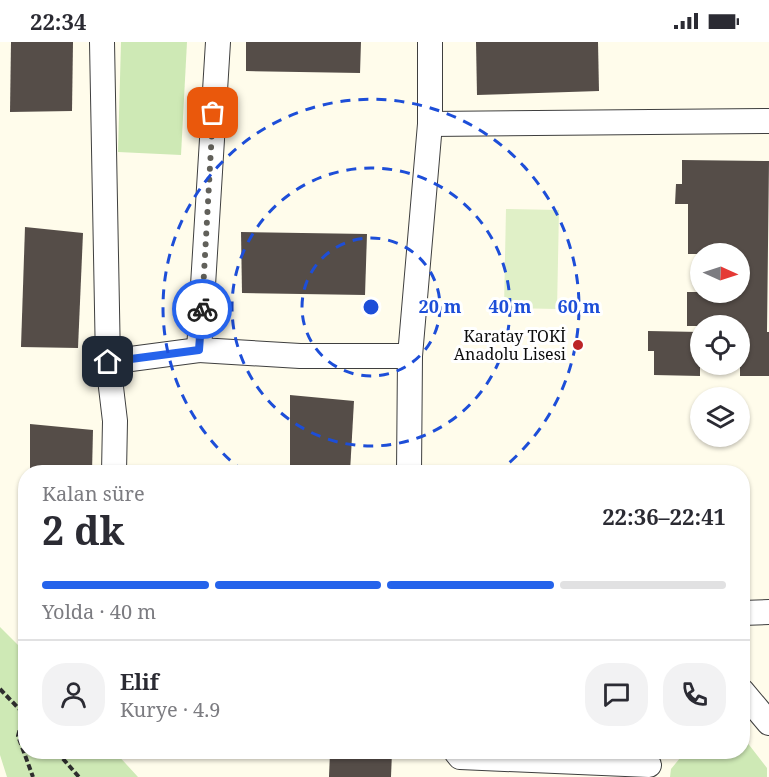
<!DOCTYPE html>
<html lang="tr">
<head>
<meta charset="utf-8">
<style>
	:root { --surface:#fff; --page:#f2f2f3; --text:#2b2b33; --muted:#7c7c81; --line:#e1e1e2; --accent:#2563eb }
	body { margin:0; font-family:"Noto Serif",serif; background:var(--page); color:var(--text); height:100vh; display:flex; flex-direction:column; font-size:22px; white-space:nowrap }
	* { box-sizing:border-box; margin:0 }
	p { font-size:20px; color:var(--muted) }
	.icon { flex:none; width:33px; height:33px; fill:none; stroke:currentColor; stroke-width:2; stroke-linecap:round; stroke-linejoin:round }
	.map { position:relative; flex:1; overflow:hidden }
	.sheet { position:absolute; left:18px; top:423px; width:732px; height:294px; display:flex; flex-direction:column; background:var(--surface); border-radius:24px; box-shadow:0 2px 4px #0004 }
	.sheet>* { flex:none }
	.needle { width:39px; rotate:93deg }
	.controls { position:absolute; left:690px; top:201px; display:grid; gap:12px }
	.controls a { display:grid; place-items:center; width:60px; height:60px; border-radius:50%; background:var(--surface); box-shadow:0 2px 4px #0004; font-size:30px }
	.pin { position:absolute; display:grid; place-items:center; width:51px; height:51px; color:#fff; margin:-26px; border-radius:12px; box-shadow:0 3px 9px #0006 }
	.courier { position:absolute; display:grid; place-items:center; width:60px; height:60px; margin:-30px; border:4px solid #2563eb; border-radius:50%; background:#fff; color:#222; box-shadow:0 2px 8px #0007 }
	.headline em { font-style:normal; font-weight:700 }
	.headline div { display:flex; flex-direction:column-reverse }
	.headline { display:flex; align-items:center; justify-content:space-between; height:102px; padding:0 24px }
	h1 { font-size:39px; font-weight:700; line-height:45px }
	.bar { display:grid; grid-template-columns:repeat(4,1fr); gap:9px 6px; align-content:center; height:72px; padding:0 24px }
	.bar i { height:8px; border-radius:4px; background:var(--line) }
	.bar .on { background:var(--accent) }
	.bar p { grid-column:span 4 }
	.line { display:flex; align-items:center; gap:15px; padding:0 24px; border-top:2px solid var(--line) }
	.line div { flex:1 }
	.round { display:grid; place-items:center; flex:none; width:63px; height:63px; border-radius:24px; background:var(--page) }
	.status { display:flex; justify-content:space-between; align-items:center; height:42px; padding:0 30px; background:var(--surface); direction:ltr }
	.status svg { height:16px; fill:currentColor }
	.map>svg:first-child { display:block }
	.green { fill:#cee9b5 }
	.pitch { fill:#e0f0c7 }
	.building { fill:#554d48 }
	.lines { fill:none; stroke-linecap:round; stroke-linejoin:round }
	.minor-casing { stroke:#3f3f3f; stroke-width:26 }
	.path { stroke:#2e2e2e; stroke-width:4; stroke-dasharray:6 3; stroke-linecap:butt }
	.minor { stroke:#fff; stroke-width:24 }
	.done { stroke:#61605a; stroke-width:6; stroke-dasharray:0 10.8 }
	.route { stroke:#2563eb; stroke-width:8 }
	.ring { fill:none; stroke:#1d4ed8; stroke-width:3; stroke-dasharray:10 8 }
	.poi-dot { fill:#bc2426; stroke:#fff; stroke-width:2 }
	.labels { text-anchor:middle; stroke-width:6; stroke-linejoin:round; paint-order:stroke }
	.poi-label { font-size:16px; fill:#0c0c0c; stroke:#fff; text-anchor:end }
	.centre { fill:#1d4ed8; stroke:#fff; stroke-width:3 }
	.ring-label { font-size:18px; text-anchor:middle; font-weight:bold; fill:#1d4ed8; stroke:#fff; stroke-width:6; stroke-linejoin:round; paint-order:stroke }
</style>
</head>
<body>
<div class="status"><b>22:34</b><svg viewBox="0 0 49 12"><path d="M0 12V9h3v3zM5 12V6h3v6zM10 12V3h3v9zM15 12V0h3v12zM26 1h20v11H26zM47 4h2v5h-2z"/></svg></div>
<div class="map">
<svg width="769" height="735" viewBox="0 0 769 735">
	<rect width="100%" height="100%" fill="#fffceb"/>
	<g class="green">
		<polygon points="121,0 187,0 181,113 118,110"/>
		<polygon points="0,585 25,610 26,710 115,710 138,735 7,735 0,713"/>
		<polygon points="743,695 767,726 767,735 670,735 671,727 685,710 742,710"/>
	</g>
	<polygon class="pitch" points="506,167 559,168 557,267 504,266"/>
	<g class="building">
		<polygon points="11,0 73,0 72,69 10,70"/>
		<polygon points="246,0 361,0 360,31 246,29"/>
		<polygon points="476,0 598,0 599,49 477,53"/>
		<polygon points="682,118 769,119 767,290 769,290 769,334 740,334 740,284 687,284 687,250 740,250 740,212 688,212 688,162 675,162 676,142 682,142"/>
		<polygon points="25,185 83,191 78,306 21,305"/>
		<polygon points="241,190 367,192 365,253 242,251"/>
		<polygon points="648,289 700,290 700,334 654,333 654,309 648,309"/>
		<polygon points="290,353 354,359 350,430 290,430"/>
		<polygon points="30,382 93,388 92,430 30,430"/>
		<polygon points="330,710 392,710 391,735 329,735"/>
	</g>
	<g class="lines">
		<g class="minor-casing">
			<g id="minor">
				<polyline points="102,0 108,320 115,379 114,430"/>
				<polyline points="218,0 199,308 300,314 410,314"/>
				<polyline points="430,82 769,79"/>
				<polyline points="108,320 199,308"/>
				<polyline points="409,430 410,314 430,82 430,0"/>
				<polyline points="742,571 769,570"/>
				<polyline points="742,649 769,681"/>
				<polyline points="456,710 460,715 649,723"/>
			</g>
		</g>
		<g class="path">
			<polyline points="0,647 24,672"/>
			<polyline points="24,671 18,694 33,735"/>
			<polyline points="57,710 79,735"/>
		</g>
		<use href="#minor" class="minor"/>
	</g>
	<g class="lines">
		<polyline class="done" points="202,267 213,71"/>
		<polyline class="route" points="108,320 199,308 202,267"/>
	</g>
	<g class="ring">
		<circle cx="371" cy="265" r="69"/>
		<circle cx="371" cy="265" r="139"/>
		<path d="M244 430A208 208 0 1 1 498 430"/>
	</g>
	<circle class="poi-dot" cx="578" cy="303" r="6"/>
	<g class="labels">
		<g class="poi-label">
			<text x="566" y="300">Karatay TOKİ<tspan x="566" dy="18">Anadolu Lisesi</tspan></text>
		</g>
	</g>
	<circle cx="371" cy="265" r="9" class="centre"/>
	<g class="ring-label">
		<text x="440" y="271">20 m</text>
		<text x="510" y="271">40 m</text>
		<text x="579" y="271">60 m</text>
	</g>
</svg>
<div class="controls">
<a><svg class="needle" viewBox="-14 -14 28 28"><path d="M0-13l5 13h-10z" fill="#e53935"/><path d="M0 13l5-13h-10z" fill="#7c7c81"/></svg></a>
<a><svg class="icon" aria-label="locate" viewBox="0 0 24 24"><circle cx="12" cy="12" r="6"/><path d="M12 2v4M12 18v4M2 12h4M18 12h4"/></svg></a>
<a><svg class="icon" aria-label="layers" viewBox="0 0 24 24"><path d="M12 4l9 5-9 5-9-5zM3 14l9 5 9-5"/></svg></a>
</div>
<div class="pin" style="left:213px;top:71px;background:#ea580c"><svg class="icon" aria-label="bag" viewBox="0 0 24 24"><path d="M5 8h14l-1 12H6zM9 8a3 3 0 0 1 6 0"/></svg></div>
<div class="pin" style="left:108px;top:320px;background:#1f2937"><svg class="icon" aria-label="home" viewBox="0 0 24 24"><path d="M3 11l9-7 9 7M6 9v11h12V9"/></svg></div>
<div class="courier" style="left:202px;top:267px"><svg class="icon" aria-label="bike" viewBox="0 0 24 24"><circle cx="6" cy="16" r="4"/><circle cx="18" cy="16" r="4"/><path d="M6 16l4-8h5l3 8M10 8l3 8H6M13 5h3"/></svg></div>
<section class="sheet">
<div class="headline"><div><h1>2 dk</h1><p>Kalan süre</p></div><em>22:36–22:41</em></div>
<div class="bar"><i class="on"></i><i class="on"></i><i class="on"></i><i></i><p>Yolda · 40 m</p></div>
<div class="line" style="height:108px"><a class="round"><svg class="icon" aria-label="person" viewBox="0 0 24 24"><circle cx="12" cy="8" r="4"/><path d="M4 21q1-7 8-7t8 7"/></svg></a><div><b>Elif</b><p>Kurye · 4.9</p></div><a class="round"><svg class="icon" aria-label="chat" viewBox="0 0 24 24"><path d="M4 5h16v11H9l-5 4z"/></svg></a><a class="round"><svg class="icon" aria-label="phone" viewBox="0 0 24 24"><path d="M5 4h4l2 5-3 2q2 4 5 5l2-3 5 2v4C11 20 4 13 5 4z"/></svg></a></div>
</section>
</div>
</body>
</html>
